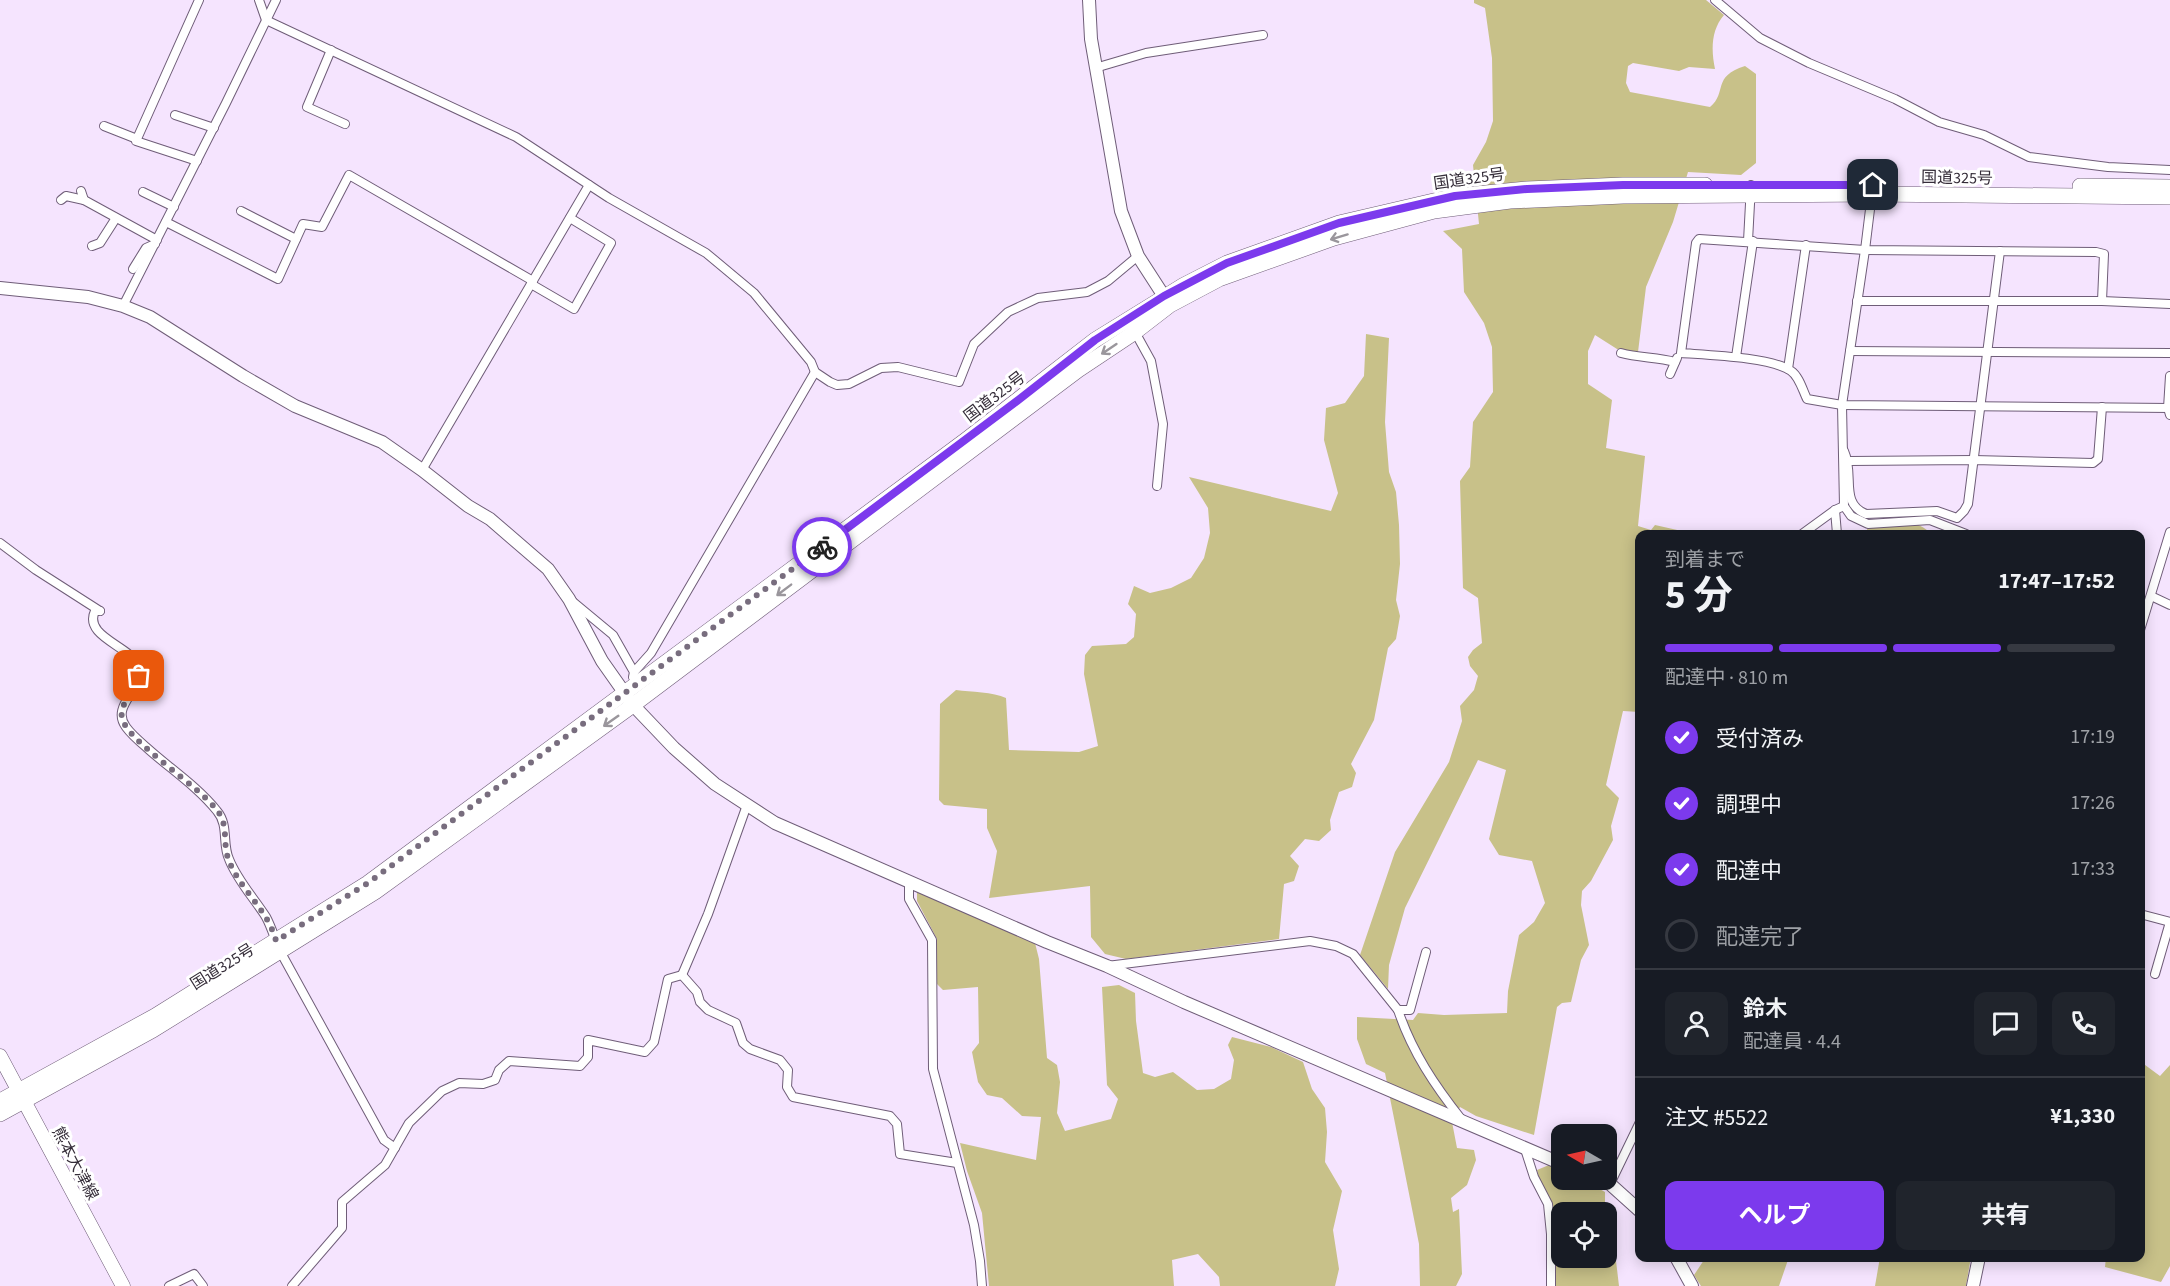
<!DOCTYPE html>
<html lang="ja">
<head>
<meta charset="utf-8">
<style>
	:root { --surface:#171b24; --page:#20242c; --text:#f1f3f6; --muted:#9ea1a6; --line:#363941; --accent:#7c3aed }
	body { margin:0; font-family:"Source Sans 3","Noto Sans JP",sans-serif; background:var(--page); color:var(--text); height:100vh; display:flex; flex-direction:column; font-size:22px; white-space:nowrap }
	* { box-sizing:border-box; margin:0 }
	p { font-size:20px; color:var(--muted) }
	.icon { flex:none; width:33px; height:33px; fill:none; stroke:currentColor; stroke-width:2; stroke-linecap:round; stroke-linejoin:round }
	.map { position:relative; flex:1; overflow:hidden }
	.panel { position:absolute; left:1635px; top:530px; width:510px; height:732px; display:flex; flex-direction:column; background:var(--surface); border-radius:12px; box-shadow:0 3px 15px #0003 }
	.panel>* { flex:none }
	.needle { width:39px; rotate:279deg }
	.tools { position:absolute; left:1551px; top:1124px; display:grid; gap:12px }
	.tools a { display:grid; place-items:center; width:66px; height:66px; border-radius:12px; background:var(--surface); box-shadow:0 3px 15px #0003; font-size:30px }
	.pin { position:absolute; display:grid; place-items:center; width:51px; height:51px; color:#fff; margin:-26px; border-radius:12px; box-shadow:0 3px 9px #0006 }
	.courier { position:absolute; display:grid; place-items:center; width:60px; height:60px; margin:-30px; border:4px solid #7c3aed; border-radius:50%; background:#fff; color:#222; box-shadow:0 2px 8px #0007 }
	.head em { font-style:normal; font-weight:700 }
	.head div { display:flex; flex-direction:column-reverse }
	.head { display:flex; align-items:center; justify-content:space-between; height:102px; padding:0 30px }
	h1 { font-size:39px; font-weight:700; line-height:45px }
	.bar { display:grid; grid-template-columns:repeat(4,1fr); gap:9px 6px; align-content:center; height:72px; padding:0 30px }
	.bar i { height:8px; border-radius:4px; background:var(--line) }
	.bar .current { background:var(--accent) }
	.bar p { grid-column:span 4 }
	.line { display:flex; align-items:center; gap:15px; padding:0 30px; border-top:2px solid var(--line) }
	.line div { flex:1 }
	.round { display:grid; place-items:center; flex:none; width:63px; height:63px; border-radius:12px; background:var(--page) }
	ol { padding:0 30px; list-style:none }
	li { display:flex; align-items:center; gap:18px; height:66px }
	li p { margin-inline-start:auto }
	li .icon { padding:6px; border-radius:50%; background:var(--accent); color:#fff; stroke-width:4 }
	li:last-child { color:var(--muted) }
	li i { width:33px; height:33px; border:3px solid var(--line); border-radius:50% }
	.button { display:flex; gap:12px; margin-top:auto; padding:12px 30px }
	.button a { flex:1; height:69px; border-radius:12px; background:var(--accent); color:#fff; font-size:24px; font-weight:700; line-height:69px; text-align:center }
	.button a+a { background:var(--page); color:var(--text) }
	.map>svg:first-child { display:block }
	.green { fill:#c8c189 }
	.lines { fill:none; stroke-linecap:round; stroke-linejoin:round }
	.street-casing { stroke:#6f5d78; stroke-width:10 }
	.secondary-casing { stroke:#6f5d78; stroke-width:14 }
	.primary-casing { stroke:#6f5d78; stroke-width:15 }
	.highway-casing { stroke:#6f5d78; stroke-width:16 }
	.street { stroke:#fff; stroke-width:8 }
	.secondary { stroke:#fff; stroke-width:12 }
	.primary { stroke:#fff; stroke-width:14 }
	.highway { stroke:#fff; stroke-width:15 }
	.oneway { stroke:#9a969c }
	.done { stroke:#786d7e; stroke-width:6; stroke-dasharray:0 10.8 }
	.route { stroke:#7c3aed; stroke-width:8 }
	.labels { text-anchor:middle; stroke-width:6; stroke-linejoin:round; paint-order:stroke }
	.street-label { font-size:16px; fill:#352d39; stroke:#fff }
</style>
</head>
<body>
<div class="map">
<svg width="2170" height="1286" viewBox="0 0 2170 1286">
	<rect width="100%" height="100%" fill="#f5e4fe"/>
	<g class="green">
		<path d="M1474 0H1706L1724 15C1711 30 1711 50 1715 69L1689 67 1679 71 1633 63 1628 66 1626 83 1630 92 1710 107C1728 92 1711 77 1745 66L1756 74V163L1741 175 1688 172 1673 222 1646 287 1638 352 1617 349 1595 335 1588 351V384L1612 400 1606 448 1645 456 1638 526 1651 530 1655 525 1695 534H1640L1639 712 1623 711 1606 785 1619 798 1611 826 1613 840 1591 881 1582 891 1581 905 1589 945 1581 960 1571 1002 1562 1003 1557 1007 1534 1135 1476 1116 1460 1107 1452 1122 1457 1148 1474 1150 1476 1160 1467 1185 1451 1198 1453 1212 1459 1209 1462 1274 1456 1286H1420L1419 1244 1385 1073 1366 1064 1357 1039V1017L1413 1020 1418 1013 1444 1015 1507 1013 1508 991 1519 935 1534 922 1545 903 1532 861 1499 855 1489 839 1506 770 1478 760 1405 908 1389 965 1388 989 1360 955 1395 852 1449 762 1462 721 1460 706 1474 690 1478 676 1470 666 1468 657 1473 650 1482 643 1478 598 1463 588 1460 481 1470 467 1473 422 1493 392 1492 347 1484 323 1464 292 1462 249 1443 231 1479 224 1473 165 1486 142 1493 121 1492 58 1485 8 1474 3Z"/>
		<path d="M1366 334 1389 338 1385 422 1389 472 1396 492 1399 525 1400 564 1396 600 1400 616 1396 639 1388 648 1374 720 1351 764 1356 773 1352 787 1339 792 1330 820 1331 830 1319 841 1305 839 1290 856 1299 866 1294 881 1284 884 1279 939 1126 959 1105 954 1091 937 1090 886 989 898 997 851 987 828V809L944 805 939 800 940 704 956 690C971 692 993 692 1006 698L1009 750 1079 752 1098 746 1084 674 1085 655 1092 646 1126 644 1134 637 1136 614 1128 604 1134 586 1150 593 1171 588 1191 578 1204 558 1210 533 1208 508 1189 477 1331 511 1338 493 1324 440 1326 408 1345 403 1364 376Z"/>
		<path d="M1874 522C1894 522 1917 518 1931 534H1868L1867 529Z"/>
		<polygon points="917,891 1035,943 1039,959 1047,1058 1057,1065 1060,1082 1057,1113 1065,1131 1111,1119 1118,1099 1107,1085 1102,987 1119,985 1135,993 1136,1021 1143,1073 1155,1077 1173,1072 1197,1090 1214,1089 1231,1079 1234,1060 1228,1045 1232,1037 1271,1047 1303,1062 1312,1089 1325,1108 1327,1132 1325,1162 1342,1191 1333,1230 1339,1269 1335,1286 1220,1286 1219,1277 1198,1254 1172,1260 1174,1286 989,1286 982,1213 967,1171 960,1143 1036,1160 1041,1117 1022,1116 1002,1098 987,1095 978,1082 972,1052 979,1043 978,987 943,990 937,984 937,939 917,901"/>
		<polygon points="2141,1062 2160,1076 2170,1065 2170,1266 2161,1282 2105,1267 2106,1257 2140,1257"/>
		<polygon points="1549,1165 1561,1170 1562,1179 1582,1179 1605,1192 1605,1212 1562,1212 1562,1257 1606,1257 1607,1225 1612,1227 1619,1286 1555,1286 1554,1234 1540,1185 1537,1170"/>
		<polygon points="1706,1257 1789,1257 1779,1286 1701,1286 1694,1275"/>
		<polygon points="1880,1257 1971,1257 1966,1286 1875,1286"/>
	</g>
	<g class="lines">
		<g class="street-casing">
			<g id="street">
				<polyline points="259,0 266,20 516,137 609,198 706,253 754,293 811,362 815,372 830,382 837,385 849,384 881,368 898,367 959,382 974,344 1008,312 1038,298 1087,292 1108,281 1138,256"/>
				<polyline points="1715,0 1760,38 1809,63 1895,99 1939,122 1984,135 2029,157 2108,167 2170,170"/>
				<polyline points="331,50 307,107 345,124"/>
				<polyline points="1095,68 1146,53 1263,35"/>
				<polyline points="175,115 214,128"/>
				<polyline points="104,126 137,139"/>
				<polyline points="197,161 136,141 199,0"/>
				<polyline points="1873,185 1865,250 1842,405 1844,506 1851,516 1868,524 1930,520 1966,534"/>
				<polyline points="81,191 84,200 157,240"/>
				<polyline points="143,192 174,207"/>
				<polyline points="61,200 66,196 84,200"/>
				<polyline points="241,211 296,239"/>
				<polyline points="166,222 278,279 303,224 322,227 349,175 533,281"/>
				<polyline points="1748,241 1751,185"/>
				<polyline points="92,246 100,243 116,218"/>
				<polyline points="133,269 146,248 155,244"/>
				<polyline points="531,284 574,309 611,243 570,218"/>
				<polyline points="1857,301 2102,301"/>
				<path d="M2170 304 2102 301 2104 254 2096 252 1865 250 1699 239 1696 243 1681 353C1707 355 1771 357 1791 371 1799 376 1803 391 1807 399L1842 405 2170 408"/>
				<polyline points="123,306 226,103 276,0"/>
				<polyline points="1135,332 1151,361 1163,424 1157,486"/>
				<polyline points="1850,351 2170,353"/>
				<path d="M1621 353C1639 358 1657 357 1675 362"/>
				<polyline points="1736,357 1753,241"/>
				<polyline points="1788,369 1806,245"/>
				<polyline points="1670,374 1677,358"/>
				<polyline points="2170,376 2168,408 2170,415"/>
				<path d="M1844 451C1855 475 1839 503 1866 514L1937 511 1957 518 1964 511 1968 504 2000 251"/>
				<polyline points="1849,461 1974,460 2093,463 2098,459 2102,407"/>
				<polyline points="422,470 589,185"/>
				<polyline points="1835,510 1837,534"/>
				<polyline points="1802,534 1835,510 1844,506"/>
				<polyline points="0,543 36,570 100,611"/>
				<polyline points="2151,596 2170,605"/>
				<polyline points="572,601 613,635 634,672 633,677"/>
				<path d="M100 611H95C83 636 129 646 137 664 148 688 109 704 126 727 131 734 139 741 146 747 169 768 197 786 217 811 229 825 222 844 229 859 237 880 254 898 266 917 272 928 275 940 280 951L384 1140 395 1148"/>
				<polyline points="2140,630 2170,532"/>
				<polyline points="634,672 651,653 815,372"/>
				<polyline points="909,882 909,899 932,940 933,1069 974,1225 980,1261 982,1286"/>
				<polyline points="2140,914 2170,922 2155,974"/>
				<polyline points="1107,966 1310,941 1336,946 1353,954 1398,1010 1410,1010 1426,952"/>
				<polyline points="682,975 697,992 700,1002 708,1010 736,1023 743,1043 750,1049 780,1060 788,1070 787,1087 793,1097 890,1116 897,1124 900,1154 957,1163"/>
				<polyline points="682,975 708,914 747,805"/>
				<path d="M1398 1010C1412 1052 1435 1086 1462 1120"/>
				<polyline points="1525,1149 1534,1177 1548,1204 1551,1234 1551,1286"/>
				<polyline points="1610,1184 1640,1122"/>
				<polyline points="169,1286 194,1274 203,1286"/>
				<polyline points="292,1286 342,1228 342,1202 385,1165 409,1123 442,1091 459,1083 483,1084 495,1080 499,1070 509,1061 580,1066 588,1057 588,1040 645,1052 654,1042 668,979 682,975"/>
			</g>
		</g>
		<g class="secondary-casing">
			<g id="secondary">
				<polyline points="1089,0 1091,39 1121,211 1138,256 1169,304"/>
				<polyline points="0,288 88,297 123,306 150,317 243,376 295,406 382,442 422,470 468,506 490,519 548,569 569,599 602,661 633,705 674,748 715,784 775,823 1047,942 1107,966 1184,1002 1562,1164"/>
				<polyline points="1598,1179 1610,1184 1640,1211"/>
				<polyline points="1676,1257 1692,1286"/>
				<polyline points="1973,1286 1979,1257"/>
			</g>
		</g>
		<g class="primary-casing">
			<polyline id="primary" points="0,1056 123,1286"/>
		</g>
		<g class="highway-casing">
			<g id="highway">
				<polyline points="2080,186 2170,187"/>
				<polyline points="0,1101 155,1016 368,883 966,440 1095,340 1184,285 1227,263 1339,223 1455,196 1527,189 1623,185 1705,185"/>
				<polyline points="0,1114 153,1030 375,892 633,705 1078,370 1135,332 1170,305 1219,279 1334,238 1434,211 1510,201 1623,196 1872,194 2170,197"/>
			</g>
		</g>
		<use href="#street" class="street"/>
		<use href="#secondary" class="secondary"/>
		<use href="#primary" class="primary"/>
		<use href="#highway" class="highway"/>
	</g>
	<defs><path id="oneway-shaft" d="M-6 0H5M1.5-3L5.5 0L1.5 3" fill="none" stroke-width="1.6" stroke-linecap="round" stroke-linejoin="round" transform="scale(1.5)"/></defs>
	<g class="oneway">
		<use href="#oneway-shaft" transform="translate(1339 237) rotate(163)"/>
		<use href="#oneway-shaft" transform="translate(1109 349) rotate(146)"/>
		<use href="#oneway-shaft" transform="translate(784 590) rotate(143)"/>
		<use href="#oneway-shaft" transform="translate(611 721) rotate(145)"/>
	</g>
	<g class="lines">
		<path class="done" d="M139 676C135 690 119 704 122 718 127 742 202 787 219 813 228 826 223 844 228 858 238 888 268 909 276 941L368 883 822 547"/>
		<polyline class="route" points="822,547 1017,401 1095,340 1164,296 1227,263 1339,223 1455,196 1527,189 1623,185 1873,185"/>
	</g>
	<g class="labels">
		<g class="street-label">
			<text transform="translate(1957 177) rotate(1)" y="6">国道325号</text>
			<text transform="translate(1469 178) rotate(-8)" y="6">国道325号</text>
			<text transform="translate(994 396) rotate(-37)" y="6">国道325号</text>
			<text transform="translate(222 966) rotate(-32)" y="6">国道325号</text>
			<text transform="translate(76 1163) rotate(62)" y="6">熊本大津線</text>
		</g>
	</g>
</svg>
<div class="tools">
<a><svg class="needle" viewBox="-14 -14 28 28"><path d="M0-13l5 13h-10z" fill="#e53935"/><path d="M0 13l5-13h-10z" fill="#9ea1a6"/></svg></a>
<a><svg class="icon" aria-label="locate" viewBox="0 0 24 24"><circle cx="12" cy="12" r="6"/><path d="M12 2v4M12 18v4M2 12h4M18 12h4"/></svg></a>
</div>
<div class="pin" style="left:139px;top:676px;background:#ea580c"><svg class="icon" aria-label="bag" viewBox="0 0 24 24"><path d="M5 8h14l-1 12H6zM9 8a3 3 0 0 1 6 0"/></svg></div>
<div class="pin" style="left:1873px;top:185px;background:#1f2937"><svg class="icon" aria-label="home" viewBox="0 0 24 24"><path d="M3 11l9-7 9 7M6 9v11h12V9"/></svg></div>
<div class="courier" style="left:822px;top:547px"><svg class="icon" aria-label="bike" viewBox="0 0 24 24"><circle cx="6" cy="16" r="4"/><circle cx="18" cy="16" r="4"/><path d="M6 16l4-8h5l3 8M10 8l3 8H6M13 5h3"/></svg></div>
<section class="panel">
<div class="head"><div><h1>5 分</h1><p>到着まで</p></div><em>17:47–17:52</em></div>
<div class="bar"><i class="current"></i><i class="current"></i><i class="current"></i><i></i><p>配達中 · 810 m</p></div>
<ol>
<li><svg class="icon" aria-label="check" viewBox="0 0 24 24"><path d="M5 12l5 5 9-10"/></svg>受付済み<p>17:19</p></li>
<li><svg class="icon" aria-label="check" viewBox="0 0 24 24"><path d="M5 12l5 5 9-10"/></svg>調理中<p>17:26</p></li>
<li><svg class="icon" aria-label="check" viewBox="0 0 24 24"><path d="M5 12l5 5 9-10"/></svg>配達中<p>17:33</p></li>
<li><i></i>配達完了</li>
</ol>
<div class="line" style="height:108px"><a class="round"><svg class="icon" aria-label="person" viewBox="0 0 24 24"><circle cx="12" cy="8" r="4"/><path d="M4 21q1-7 8-7t8 7"/></svg></a><div><b>鈴木</b><p>配達員 · 4.4</p></div><a class="round"><svg class="icon" aria-label="chat" viewBox="0 0 24 24"><path d="M4 5h16v11H9l-5 4z"/></svg></a><a class="round"><svg class="icon" aria-label="phone" viewBox="0 0 24 24"><path d="M5 4h4l2 5-3 2q2 4 5 5l2-3 5 2v4C11 20 4 13 5 4z"/></svg></a></div>
<div class="line" style="height:78px"><div>注文 #5522</div><b>¥1,330</b></div>
<div class="button"><a>ヘルプ</a><a>共有</a></div>
</section>
</div>
</body>
</html>
